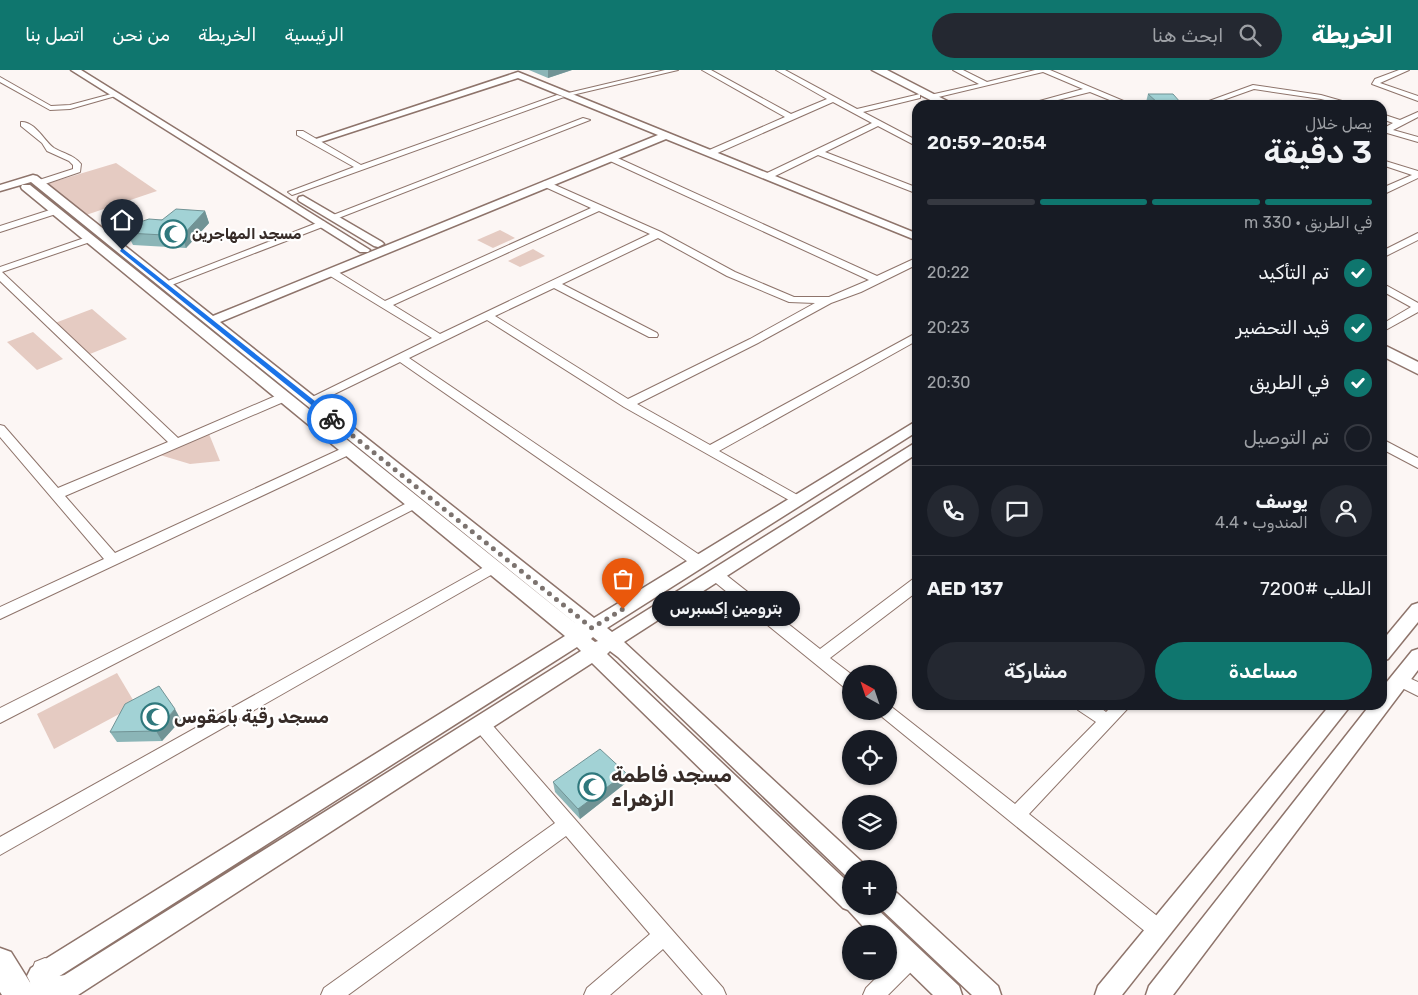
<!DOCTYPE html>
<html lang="ar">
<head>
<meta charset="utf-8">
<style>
	:root { --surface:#171b24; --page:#242831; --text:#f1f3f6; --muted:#9ea1a6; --line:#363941; --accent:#0f766e }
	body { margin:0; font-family:Rubik,Cairo,sans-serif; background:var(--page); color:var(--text); direction:rtl; height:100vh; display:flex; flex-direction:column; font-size:19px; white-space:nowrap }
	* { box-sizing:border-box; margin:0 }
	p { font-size:16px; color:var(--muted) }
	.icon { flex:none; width:28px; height:28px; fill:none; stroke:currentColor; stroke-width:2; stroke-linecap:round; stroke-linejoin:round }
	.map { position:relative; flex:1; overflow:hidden; direction:ltr }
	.details { position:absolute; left:912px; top:30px; width:475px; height:610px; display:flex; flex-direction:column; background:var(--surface); border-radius:15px; box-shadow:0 1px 4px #0004; direction:rtl }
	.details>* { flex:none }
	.needle { width:32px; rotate:320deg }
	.controls { position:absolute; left:842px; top:595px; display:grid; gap:10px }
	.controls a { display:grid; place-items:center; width:55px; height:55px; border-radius:50%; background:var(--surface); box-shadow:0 1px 4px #0004; font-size:25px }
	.pin { position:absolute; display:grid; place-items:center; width:42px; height:42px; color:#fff; margin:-51px -21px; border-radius:50% 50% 50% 0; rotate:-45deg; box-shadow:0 0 5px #0007 }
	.pin .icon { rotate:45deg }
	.courier { position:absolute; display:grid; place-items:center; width:50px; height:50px; margin:-25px; border:4px solid #1a73e8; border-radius:50%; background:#fff; color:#222; box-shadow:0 1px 6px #0007 }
	.bubble { position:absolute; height:35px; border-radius:18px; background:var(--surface); box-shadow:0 1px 4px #0004; font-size:16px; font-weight:600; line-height:35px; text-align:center; direction:rtl }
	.summary em { font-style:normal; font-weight:600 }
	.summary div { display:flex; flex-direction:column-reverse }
	.summary { display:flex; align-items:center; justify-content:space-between; height:85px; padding:0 15px }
	h1 { font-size:32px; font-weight:600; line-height:38px }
	.bar { display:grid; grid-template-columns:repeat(4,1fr); gap:8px 5px; align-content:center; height:60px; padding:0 15px }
	.bar i { height:6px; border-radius:4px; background:var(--line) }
	.bar .active { background:var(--accent) }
	.bar p { grid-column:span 4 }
	.line { display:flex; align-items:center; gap:12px; padding:0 15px; border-top:1px solid var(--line) }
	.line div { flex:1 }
	.round { display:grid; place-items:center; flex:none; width:52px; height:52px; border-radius:26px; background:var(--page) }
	ol { padding:0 15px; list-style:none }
	li { display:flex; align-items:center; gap:15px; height:55px }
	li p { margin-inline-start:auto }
	li .icon { padding:5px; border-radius:50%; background:var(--accent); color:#fff; stroke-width:4 }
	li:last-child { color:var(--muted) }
	li i { width:28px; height:28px; border:2px solid var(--line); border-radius:50% }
	.button { display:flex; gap:10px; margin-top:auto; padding:10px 15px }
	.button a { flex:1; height:58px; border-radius:30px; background:var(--accent); color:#fff; font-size:20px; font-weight:600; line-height:58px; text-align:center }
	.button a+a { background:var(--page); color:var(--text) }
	header { display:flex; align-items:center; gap:30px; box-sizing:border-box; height:70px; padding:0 25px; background:var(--accent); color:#fff }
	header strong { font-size:24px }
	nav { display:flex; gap:28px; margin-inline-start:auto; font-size:18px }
	.search { width:350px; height:45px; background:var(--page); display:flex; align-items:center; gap:12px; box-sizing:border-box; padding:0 18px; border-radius:28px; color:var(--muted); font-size:19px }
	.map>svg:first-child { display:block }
	.green { fill:#e5cbc2 }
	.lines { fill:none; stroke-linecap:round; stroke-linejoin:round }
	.minor-casing { stroke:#8e746b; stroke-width:2 }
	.tertiary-casing { stroke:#8e746b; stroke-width:3 }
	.secondary-casing { stroke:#8e746b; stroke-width:2 }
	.primary-casing { stroke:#8e746b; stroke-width:3 }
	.minor { fill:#fff; fill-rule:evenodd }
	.tertiary { fill:#fff; fill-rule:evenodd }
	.secondary { fill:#fff; fill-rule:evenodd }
	.primary { fill:#fff; fill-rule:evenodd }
	.wall { fill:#8bb5b7 }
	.shaded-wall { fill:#719395 }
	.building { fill:#a2d2d5; stroke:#719395 }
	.route { fill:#1a73e8 }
	.done { stroke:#7c736f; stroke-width:5; stroke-dasharray:0 9 }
	.labels { text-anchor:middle; stroke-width:4.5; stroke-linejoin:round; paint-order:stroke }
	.far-poi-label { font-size:15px; font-weight:bold; fill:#372c28; stroke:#fff; text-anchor:start }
	.poi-label { font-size:18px; font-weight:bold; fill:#372c28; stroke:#fff; text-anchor:start }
	.near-poi-label { font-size:21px; font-weight:bold; fill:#372c28; stroke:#fff; text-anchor:start }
</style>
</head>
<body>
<header>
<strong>الخريطة</strong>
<div class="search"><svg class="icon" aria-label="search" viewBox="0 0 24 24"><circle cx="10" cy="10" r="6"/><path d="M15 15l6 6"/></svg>ابحث هنا</div>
<nav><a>الرئيسية</a><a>الخريطة</a><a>من نحن</a><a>اتصل بنا</a></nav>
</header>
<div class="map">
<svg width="1418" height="925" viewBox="0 0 1418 925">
	<rect width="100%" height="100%" fill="#fcf6f4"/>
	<g class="green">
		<polygon points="116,93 157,121 86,145 46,114"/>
		<polygon points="500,160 515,168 493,178 477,170"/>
		<polygon points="533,179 545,186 520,197 508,191"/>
		<polygon points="92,239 127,269 90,284 55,253"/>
		<polygon points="33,262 63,289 37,300 7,272"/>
		<polygon points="209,364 220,391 190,394 160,385"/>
		<polygon points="117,603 136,635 54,679 37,644"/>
	</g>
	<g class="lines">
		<g class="minor-casing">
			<g id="minor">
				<polygon points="665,0 678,0 568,26 564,24"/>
				<polygon points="702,0 711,0 791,44 827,29 776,0 785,0 857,39 920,24 920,28 863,42 918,71 918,77 878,56 825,82 918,118 918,124 818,85 771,108 765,108 765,104 872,53 833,32 713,85 707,85 707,81 785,47"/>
				<polygon points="953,0 963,0 987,12 1035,0 1050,0 1133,35 1122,35 1090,22 1038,35 1025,35 1083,19 1043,2 930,29 930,25 979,14"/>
				<polygon points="1399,0 1409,0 1380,13 1418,26 1418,31 1372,14 1375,9"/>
				<polygon points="0,7 51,36 70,35 115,23 119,25 70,39 50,40 0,12"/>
				<polygon points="1253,15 1321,25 1356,35 1343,35 1321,29 1254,19 1209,35 1198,35"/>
				<polygon points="557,25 564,27 295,124 292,125 288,122 354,97 297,65 297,61 303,61 361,95"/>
				<polygon points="1418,42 1418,47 1393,60 1418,67 1418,72 1387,63 1382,64 1382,59 1393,53 1382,49 1382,44 1400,50"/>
				<polygon points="583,48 590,50 336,149 330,149 328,147"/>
				<path d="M21 52C35 51 45 72 54 78 64 84 74 85 81 94L80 102 42 115H36V111L73 99V95L69 91 47 81 42 73 21 56Z"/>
				<path d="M611 85 877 206 918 187V194L861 222 831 233 758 273 637 334 710 375 918 262V270L719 381 801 427 803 430 801 433 796 434 624 337 487 250 409 288 704 488 706 492 704 496H694L400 292 314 334 310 335 304 331 432 268 327 204V200H335L385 231 591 138 543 116V112L546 111 661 162 735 202 794 227H829L869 210 608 90 607 88ZM599 141 650 164 440 264 393 235ZM658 168 727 206 789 232 815 233 750 269 628 329 495 246 554 218 649 267H657L658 265 657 263 562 214Z"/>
				<polygon points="1382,90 1418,101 1418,108 1382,125 1382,118 1412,105 1382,95"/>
				<polygon points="56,138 61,141 59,143 0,162 0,156"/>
				<polygon points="322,151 325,152 325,156 169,216 165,217 160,214"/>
				<polygon points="1418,163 1418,170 1382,188 1382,181"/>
				<polygon points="90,166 95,169 93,171 2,202 178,368 280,324 284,323 290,327 288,330 65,426 115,483 345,377 353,377 355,380 353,383 0,549 0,537 104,489 0,367 0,355 4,356 58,418 168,372 0,211 0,197"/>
				<polygon points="1382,213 1418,233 1418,242 1382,262 1382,254 1411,237 1382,221"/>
				<polygon points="1382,369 1418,388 1418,398 1382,379"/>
				<polygon points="415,429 420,430 422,433 420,436 0,653 0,638"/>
				<polygon points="493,492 498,493 500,497 498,501 0,785 0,767"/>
				<polygon points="716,500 721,501 820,579 913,509 918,508 918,521 830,588 851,604 851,619 845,618 711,509 709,505 711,501"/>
				<polygon points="1400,604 1418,612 1418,626 1394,614 1392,610 1394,606"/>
				<polygon points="889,635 1015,734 1096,652 1078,640 1076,635 1097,635 1106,642 1113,635 1131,635 1029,744 1166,853 1169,860 1166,867 1159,870 1152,867 881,646 879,641 889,641"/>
				<polygon points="481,647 487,649 723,918 726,925 703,925 663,879 610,925 584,925 587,918 650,864 566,766 348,925 321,925 324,918 555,753 475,659 473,654 475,649"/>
				<polygon points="911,878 918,881 921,888 918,895 888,925 863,925 866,918 883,901 889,901 889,896 904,881"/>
			</g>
		</g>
		<g class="tertiary-casing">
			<g id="tertiary">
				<polygon points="71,0 81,0 370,180 368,182 360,182"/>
				<path d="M518 2 918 164V171L666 69 220 252 594 548 918 350V361L607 558 612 562 918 371V383L624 572 862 792 865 799H851V808L846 806 618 587 610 581 607 584 851 815V836H874L959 916 962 925H933L889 882V864H870L848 840 843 838 592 593 78 925H44L47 916 581 581 577 577 47 914 39 918 31 914 27 906 31 898 565 566 22 119 21 117 22 115H30L580 557 31 112 0 121V115L33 105 37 106 213 246 658 65 518 8 318 73 315 74 310 71ZM593 567 598 571 595 572 591 569Z"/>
				<polygon points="303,126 382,172 384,174 378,177 374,176 299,131 298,129 299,127"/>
				<polygon points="1418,533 1418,552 1388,589 1382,591 1382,571 1412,535"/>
				<polygon points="1418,579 1418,600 1173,925 1146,925 1149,916 1370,635 1382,635 1382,618 1412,581"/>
				<polygon points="1330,635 1351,635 1122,925 1095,925 1098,916"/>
				<polygon points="889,820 897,823 998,916 1001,925 972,925 881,839 880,836 889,836"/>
			</g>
		</g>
		<g class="secondary-casing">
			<path id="secondary" d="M45 888 55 892 59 906 66 905 76 909 80 919 77 925H32C28 915 31 902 35 892Z"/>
		</g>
		<g class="primary-casing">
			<g id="primary">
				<polygon points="872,0 887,0 955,35 940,35"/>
				<polygon points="1382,274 1418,292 1418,304 1382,286"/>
				<polygon points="0,878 11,882 31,914 36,925 2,925 0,922"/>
			</g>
		</g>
		<use href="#minor" class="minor"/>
		<use href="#tertiary" class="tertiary"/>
		<use href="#secondary" class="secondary"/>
		<use href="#primary" class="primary"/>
	</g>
	<g class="wall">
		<polygon points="529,0 572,0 548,8"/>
		<polygon points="1148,24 1181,33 1180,35 1149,35 1146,32"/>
		<polygon points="205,141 209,153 186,178 133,175 127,163 130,160 128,156"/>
		<polygon points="181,650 162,671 117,672 110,662"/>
		<polygon points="553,712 627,712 580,749 555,722"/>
	</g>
	<g class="shaded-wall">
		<polygon points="548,0 572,0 548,8"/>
		<polygon points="205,141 209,153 186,178 182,166"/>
		<polygon points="175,639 181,650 162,671 156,661"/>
		<polygon points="626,703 627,712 580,749 578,739"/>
	</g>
	<g class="building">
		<polygon points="1148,24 1173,24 1181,33 1158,33"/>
		<polygon points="176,139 205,141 182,166 127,163 134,158 128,156 149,149 162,150"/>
		<polygon points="159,616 175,639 156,661 110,662 125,634"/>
		<polygon points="600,679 626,703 578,739 553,712"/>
	</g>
	<polygon class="route" points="122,178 335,347 335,350 330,350 120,181"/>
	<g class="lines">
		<polyline class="done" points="332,349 592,558 623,539"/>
	</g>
	<defs>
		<g id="mosque-ring" transform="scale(1.4375)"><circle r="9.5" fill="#fff" stroke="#2f787d" stroke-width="1.5"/><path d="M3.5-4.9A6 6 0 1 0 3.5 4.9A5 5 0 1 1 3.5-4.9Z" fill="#2f787d"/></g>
	</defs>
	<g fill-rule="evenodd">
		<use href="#mosque-ring" x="173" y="164"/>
		<use href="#mosque-ring" x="155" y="647"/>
		<use href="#mosque-ring" x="592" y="717"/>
	</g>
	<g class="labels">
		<g class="far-poi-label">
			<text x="192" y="169">مسجد المهاجرين</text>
		</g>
		<g class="poi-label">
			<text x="174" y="653">مسجد رقية بامقوس</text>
		</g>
		<g class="near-poi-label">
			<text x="611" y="712">مسجد فاطمة<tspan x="611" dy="24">الزهراء</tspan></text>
		</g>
	</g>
</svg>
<div class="controls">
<a><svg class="needle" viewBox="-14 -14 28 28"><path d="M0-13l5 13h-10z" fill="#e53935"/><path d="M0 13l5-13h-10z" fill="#9ea1a6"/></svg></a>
<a><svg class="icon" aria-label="locate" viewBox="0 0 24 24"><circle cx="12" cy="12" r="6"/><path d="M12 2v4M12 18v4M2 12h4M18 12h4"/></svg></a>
<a><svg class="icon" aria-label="layers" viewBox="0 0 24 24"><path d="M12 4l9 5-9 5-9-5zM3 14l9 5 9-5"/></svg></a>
<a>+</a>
<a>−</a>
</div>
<div class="pin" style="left:623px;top:539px;background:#ea580c"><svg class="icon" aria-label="bag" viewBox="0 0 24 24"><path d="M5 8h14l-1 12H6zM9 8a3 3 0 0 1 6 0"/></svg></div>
<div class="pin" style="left:122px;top:180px;background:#1f2937"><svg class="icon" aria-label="home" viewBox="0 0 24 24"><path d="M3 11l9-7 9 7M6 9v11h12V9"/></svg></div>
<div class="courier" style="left:332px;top:349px"><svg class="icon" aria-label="bike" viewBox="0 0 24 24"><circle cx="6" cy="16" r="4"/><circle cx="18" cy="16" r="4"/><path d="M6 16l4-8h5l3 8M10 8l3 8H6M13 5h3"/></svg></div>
<div class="bubble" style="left:652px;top:521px;width:148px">بترومين إكسبرس</div>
<section class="details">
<div class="summary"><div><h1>3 دقيقة</h1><p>يصل خلال</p></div><em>20:54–20:59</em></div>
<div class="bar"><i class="active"></i><i class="active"></i><i class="active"></i><i></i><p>في الطريق · 330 m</p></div>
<ol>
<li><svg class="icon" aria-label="check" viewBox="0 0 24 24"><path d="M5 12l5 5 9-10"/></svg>تم التأكيد<p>20:22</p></li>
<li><svg class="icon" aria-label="check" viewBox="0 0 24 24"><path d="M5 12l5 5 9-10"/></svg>قيد التحضير<p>20:23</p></li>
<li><svg class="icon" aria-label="check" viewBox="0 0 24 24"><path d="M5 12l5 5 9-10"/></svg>في الطريق<p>20:30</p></li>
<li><i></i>تم التوصيل</li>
</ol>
<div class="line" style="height:90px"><a class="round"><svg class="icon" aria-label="person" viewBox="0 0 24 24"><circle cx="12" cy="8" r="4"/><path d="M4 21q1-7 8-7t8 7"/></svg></a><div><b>يوسف</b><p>المندوب · 4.4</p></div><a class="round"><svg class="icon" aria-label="chat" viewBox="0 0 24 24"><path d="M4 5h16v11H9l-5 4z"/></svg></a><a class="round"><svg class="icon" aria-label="phone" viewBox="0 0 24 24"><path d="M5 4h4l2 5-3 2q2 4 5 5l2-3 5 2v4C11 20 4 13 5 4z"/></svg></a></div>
<div class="line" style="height:65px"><div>الطلب #7200</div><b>AED 137</b></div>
<div class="button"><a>مساعدة</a><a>مشاركة</a></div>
</section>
</div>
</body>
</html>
